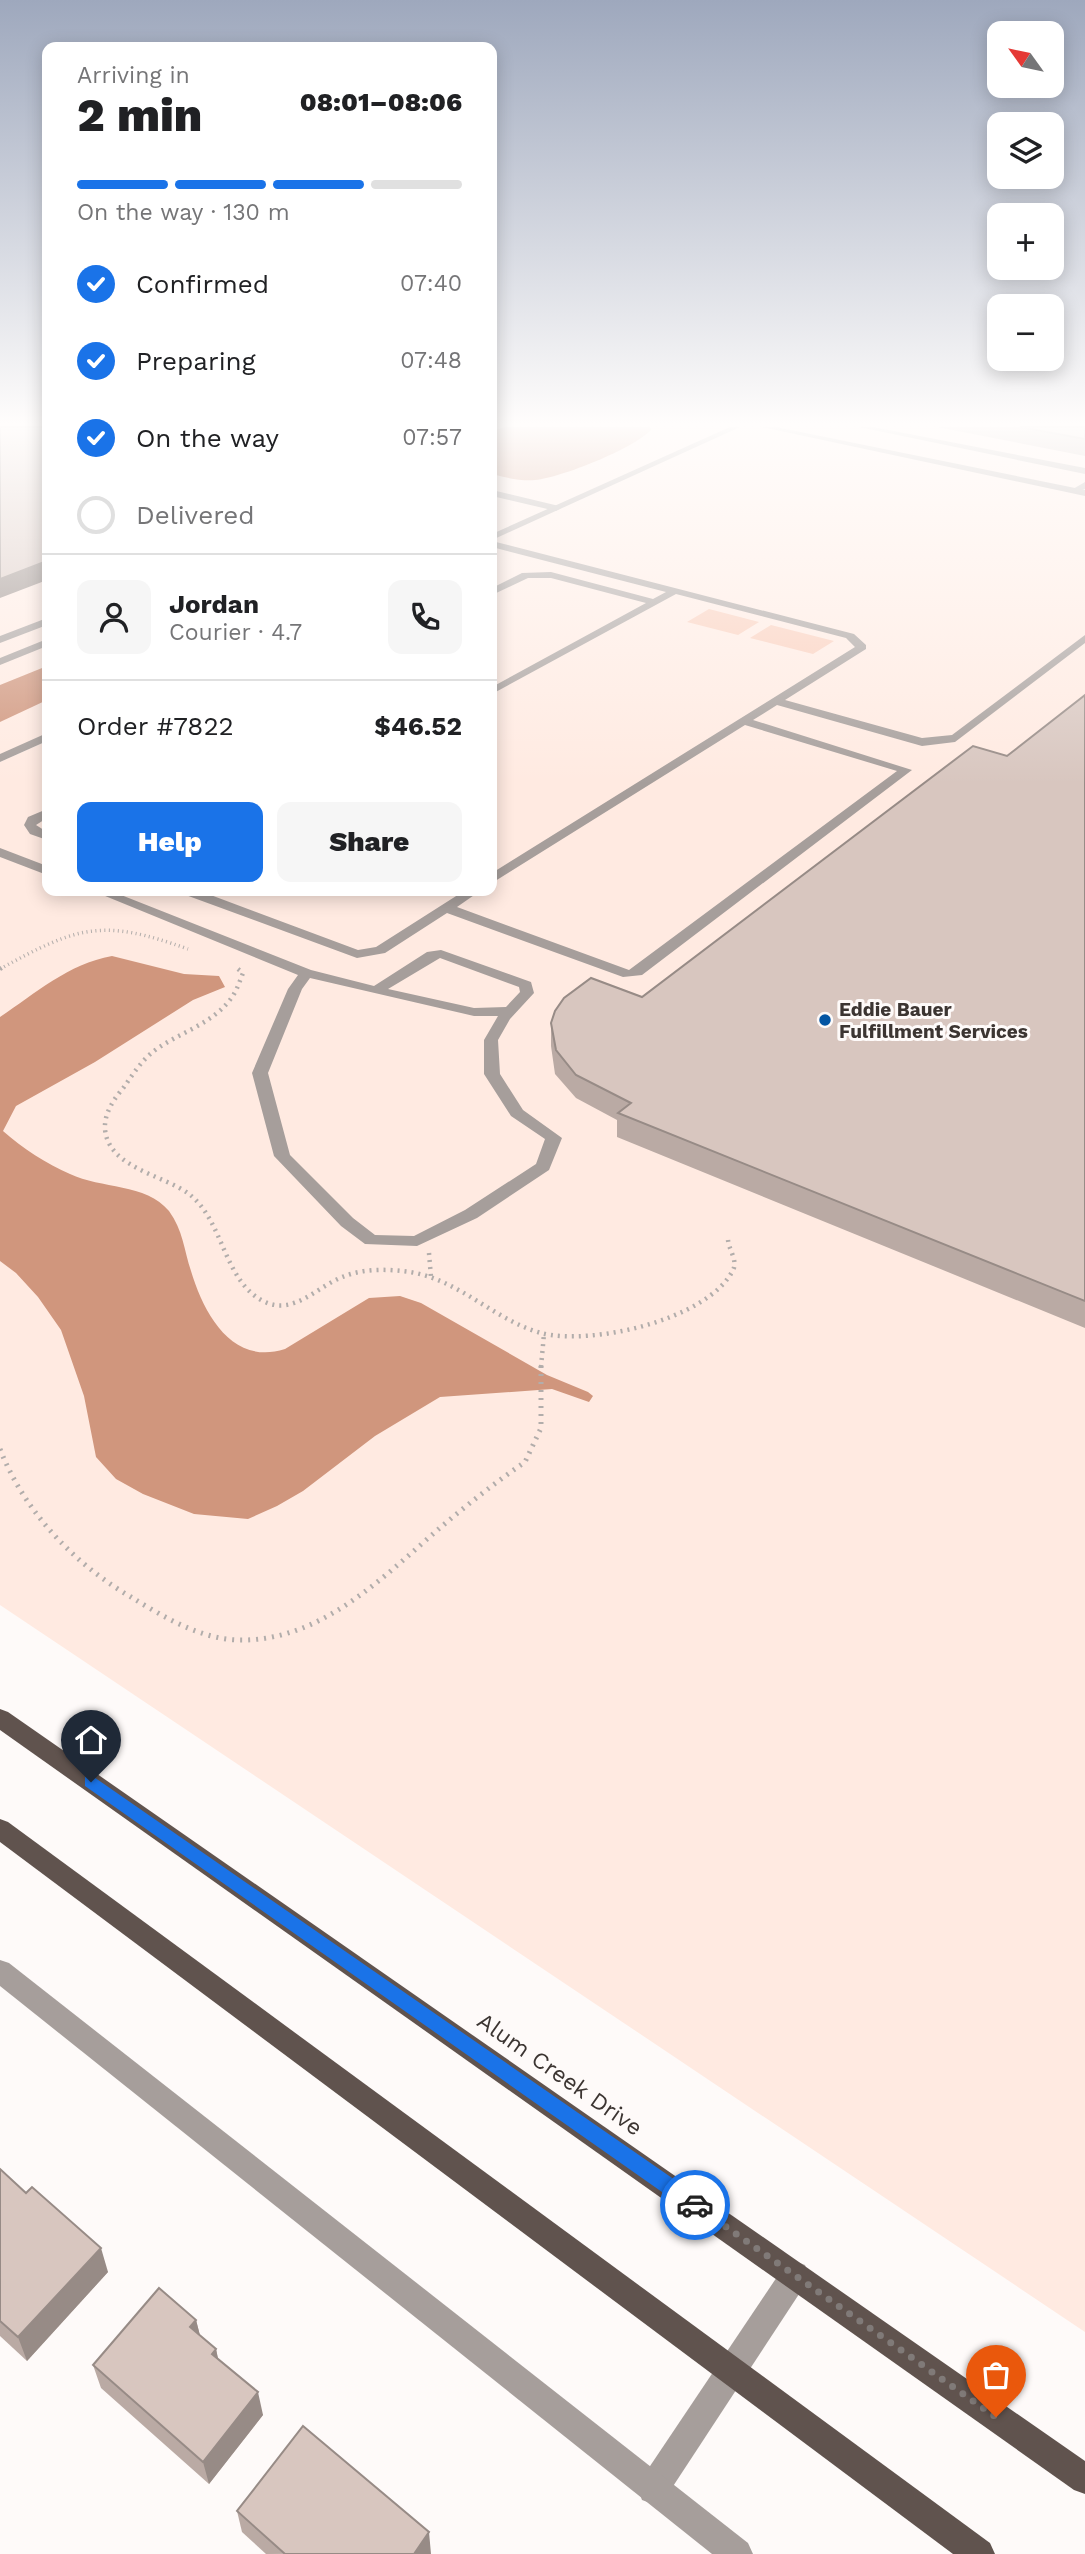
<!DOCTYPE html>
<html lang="en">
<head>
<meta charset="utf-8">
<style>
	:root { --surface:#fff; --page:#f6f6f6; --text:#202124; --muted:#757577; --line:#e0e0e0; --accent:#1a73e8 }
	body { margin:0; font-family:"Work Sans",sans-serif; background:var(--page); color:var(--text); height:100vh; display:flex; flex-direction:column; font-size:26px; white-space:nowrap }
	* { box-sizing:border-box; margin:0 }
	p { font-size:23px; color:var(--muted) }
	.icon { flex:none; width:38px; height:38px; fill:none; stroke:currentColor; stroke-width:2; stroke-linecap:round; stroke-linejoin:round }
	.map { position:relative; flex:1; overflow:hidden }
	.side { position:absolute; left:42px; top:42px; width:455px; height:854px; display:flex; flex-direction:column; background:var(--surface); border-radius:14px; box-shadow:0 4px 18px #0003 }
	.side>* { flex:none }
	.needle { width:46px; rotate:303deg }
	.controls { position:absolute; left:987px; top:21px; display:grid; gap:14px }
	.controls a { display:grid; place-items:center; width:77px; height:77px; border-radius:14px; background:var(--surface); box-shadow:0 4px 18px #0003; font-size:35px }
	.pin { position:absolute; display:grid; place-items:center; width:60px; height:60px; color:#fff; margin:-72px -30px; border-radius:50% 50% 50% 0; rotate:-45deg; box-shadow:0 0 7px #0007 }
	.pin .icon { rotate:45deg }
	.courier { position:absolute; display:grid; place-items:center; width:70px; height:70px; margin:-35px; border:5px solid #1a73e8; border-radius:50%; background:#fff; color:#222; box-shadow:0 2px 9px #0007 }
	.head em { font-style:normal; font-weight:800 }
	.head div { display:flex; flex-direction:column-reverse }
	.head { display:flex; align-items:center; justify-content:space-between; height:119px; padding:0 35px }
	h1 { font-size:46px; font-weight:800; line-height:52px }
	.bar { display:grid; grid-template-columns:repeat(4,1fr); gap:10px 7px; align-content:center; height:84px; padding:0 35px }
	.bar i { height:9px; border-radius:5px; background:var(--line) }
	.bar .current { background:var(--accent) }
	.bar p { grid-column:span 4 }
	.line { display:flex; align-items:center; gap:18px; padding:0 35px; border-top:2px solid var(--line) }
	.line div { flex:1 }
	.round { display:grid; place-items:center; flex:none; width:74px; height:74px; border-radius:14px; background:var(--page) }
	ol { padding:0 35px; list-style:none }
	li { display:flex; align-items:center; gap:21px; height:77px }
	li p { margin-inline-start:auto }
	li .icon { padding:7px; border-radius:50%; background:var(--accent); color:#fff; stroke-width:4 }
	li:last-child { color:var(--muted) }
	li i { width:38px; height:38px; border:4px solid var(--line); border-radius:50% }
	.action { display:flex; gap:14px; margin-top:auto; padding:14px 35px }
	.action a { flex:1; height:80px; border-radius:14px; background:var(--accent); color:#fff; font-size:28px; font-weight:800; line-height:80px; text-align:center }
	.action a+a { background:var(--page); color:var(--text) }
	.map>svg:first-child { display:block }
	.built { fill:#ffeae1 }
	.green { fill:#facdba }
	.water { fill:#d0967d }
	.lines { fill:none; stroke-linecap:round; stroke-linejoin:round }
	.path-far2 { stroke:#b2adab; stroke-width:3.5; stroke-dasharray:1 3.5; stroke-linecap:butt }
	.path-far1 { stroke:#b2adab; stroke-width:4.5; stroke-dasharray:2 5; stroke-linecap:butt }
	.path { stroke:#b2adab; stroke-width:5; stroke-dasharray:2 6; stroke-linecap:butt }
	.service { fill:#a69e9b; fill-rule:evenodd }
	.minor { fill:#a69e9b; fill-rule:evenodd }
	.primary { fill:#60534e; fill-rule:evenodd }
	.wall { fill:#baaaa4 }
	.shaded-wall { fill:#978b86 }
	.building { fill:#d8c6bf; stroke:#978b86; stroke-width:2 }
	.route { fill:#1a73e8 }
	.done { stroke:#807a78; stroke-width:7; stroke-dasharray:0 12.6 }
	.poi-dot { fill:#0355a3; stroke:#fefaf9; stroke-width:2.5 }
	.labels { text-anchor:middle; stroke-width:6; stroke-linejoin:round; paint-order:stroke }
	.poi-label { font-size:19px; font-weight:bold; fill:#3c3532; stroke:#fefaf9; text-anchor:start }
	.near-street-label { font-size:23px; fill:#3c3532; stroke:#fefaf9 }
</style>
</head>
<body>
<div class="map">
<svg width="1085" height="2554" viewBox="0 0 1085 2554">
	<rect width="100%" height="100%" fill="#fefaf9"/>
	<g class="built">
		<polygon points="0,427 47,427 47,737 0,758"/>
		<polygon points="492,427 1085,427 1085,2332 0,1605 0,762 47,741 47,891 492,891 492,539 557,508 492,537"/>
	</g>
	<g class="green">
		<polygon points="709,609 759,622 738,635 687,622"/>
		<polygon points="771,625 834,641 813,654 750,638"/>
	</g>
	<g class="water">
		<path d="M505 427H650L651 430C632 449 563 477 535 480 521 481 506 478 492 474V431Z"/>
		<polygon points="47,666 47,700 0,722 0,685"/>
		<path d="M112 956 184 974 219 976 225 987 193 1000 95 1062 16 1106 3 1131C22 1148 47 1164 70 1174 101 1189 146 1183 169 1211 183 1230 184 1250 191 1271 204 1314 232 1366 285 1349L369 1298 400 1296 421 1303 547 1375 588 1392 593 1396 589 1402 552 1389 440 1397 375 1436 303 1491 277 1506 248 1519 194 1514 143 1494 116 1479 96 1457 84 1396 61 1330 38 1297 16 1273 0 1261V1017C36 993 68 964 112 956Z"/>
	</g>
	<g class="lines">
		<path class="path-far2" d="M0 969C78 926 102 918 188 949"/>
		<g class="path-far1">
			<polyline points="0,969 3,967"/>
			<path d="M238 969 243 973C239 983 236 993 229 1001 210 1025 178 1033 154 1051 142 1060 133 1074 124 1087 114 1099 104 1113 105 1129 108 1168 164 1175 189 1194 224 1221 223 1280 263 1301 294 1317 318 1285 345 1276 363 1269 384 1269 402 1271 457 1276 491 1319 541 1333 591 1346 708 1320 733 1270 738 1261 729 1250 728 1240"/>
			<polyline points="429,1253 431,1277"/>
			<polyline points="541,1367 544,1334"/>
		</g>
		<path class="path" d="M0 1449C24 1511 74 1564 131 1597 162 1616 200 1639 238 1640 321 1642 383 1577 441 1527 468 1504 496 1482 525 1462L541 1428V1365"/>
		<g class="service">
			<polygon points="859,427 873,427 1085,468 1085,474"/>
			<polygon points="1085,482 1085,489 1073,493 1073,489"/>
			<polygon points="492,490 559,506 561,508 556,511 492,496"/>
			<polygon points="492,541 854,634 866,645 866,649 785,700 922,738 952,735 1085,635 1085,643 955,742 922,746 777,705 753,720 912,770 642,975 623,977 447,913 385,953 357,958 183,894 181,891 200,891 358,950 376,947 464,891 480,891 457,907 629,970 897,771 745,725 492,883 492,873 855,647 846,638 676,594 492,694 492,687 646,603 551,578 528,578 492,595 492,588 522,573 551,572 653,599 666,592 492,547"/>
			<polygon points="47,618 47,625 0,643 0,636"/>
			<polygon points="47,639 47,646 0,665 0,658"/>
			<polygon points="47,809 47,818 36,825 47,832 47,840 30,834 24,825 28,817"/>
			<polygon points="0,848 47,866 47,875 0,857"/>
			<path d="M93 891H111L311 970 374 986 427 952 441 950 531 982 534 993 510 1019 498 1040 500 1074 523 1110 562 1138 549 1170 477 1218 417 1246 365 1244 341 1226 274 1156 252 1073 288 989 298 975ZM440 958 519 987 520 992 506 1007 474 1008 388 989ZM310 978 474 1016H498L484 1040V1074L511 1116 545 1139 536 1164 465 1210 414 1236 375 1235 353 1218 290 1155 268 1073 302 989Z"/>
			<polygon points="795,2261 805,2265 809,2275 805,2285 664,2500 653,2504 642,2500 638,2489 642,2478 785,2265"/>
		</g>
		<g class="minor">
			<polygon points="730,427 740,427 492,540 492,534"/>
			<polygon points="762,427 776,427 1085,490 1085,496"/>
			<polygon points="47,733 47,741 0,762 0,754"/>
			<polygon points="0,1960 9,1963 748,2543 753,2554 712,2554 0,1986"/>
		</g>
		<g class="primary">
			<polygon points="0,1709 8,1712 1085,2461 1085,2494 1074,2490 0,1730"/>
			<polygon points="0,1819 8,1822 990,2543 995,2554 953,2554 0,1842"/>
		</g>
	</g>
	<g class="wall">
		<polygon points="937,427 1085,427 1085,456"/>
		<polygon points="1085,695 1085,1328 617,1137 617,1120 576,1098 555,1074 551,1046 551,1023 642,997 1007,756"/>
		<polygon points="0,2169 108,2272 27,2361 0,2336"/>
		<polygon points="196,2320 200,2336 216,2349 218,2359 263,2415 209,2484 101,2388 93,2365"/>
		<polygon points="237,2511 431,2553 266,2554 242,2532"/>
	</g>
	<g class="shaded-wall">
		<polygon points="47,561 47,580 0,598 0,579"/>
		<polygon points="101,2248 108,2272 27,2361 18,2337"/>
		<polygon points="196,2320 202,2343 190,2327"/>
		<polygon points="216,2349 221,2373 212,2354"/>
		<polygon points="258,2392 263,2415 209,2484 203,2462"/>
		<polygon points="429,2532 431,2554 414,2554"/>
	</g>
	<g class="building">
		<polygon points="0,427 47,427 47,561 0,579"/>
		<polygon points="1020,427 1085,427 1085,439"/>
		<polygon points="1085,695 1085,1301 618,1113 631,1103 576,1075 556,1050 551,1023 555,1011 564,998 591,978 642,997 973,746 1007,756"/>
		<polygon points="0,2169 26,2193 32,2187 101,2248 18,2337 0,2321"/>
		<polygon points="159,2288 196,2320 190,2327 216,2349 212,2354 258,2392 203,2462 93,2365"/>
		<polygon points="303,2426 429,2532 414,2554 285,2554 237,2511"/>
	</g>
	<linearGradient id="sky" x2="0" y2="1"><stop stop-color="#9ea8bd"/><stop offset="0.54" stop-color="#fffdfc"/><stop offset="1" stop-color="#fffdfc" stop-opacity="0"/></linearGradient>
	<rect width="1085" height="784" fill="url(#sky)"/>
	<polygon class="route" points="91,1775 701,2198 704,2205 701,2211 695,2213 689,2211 85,1786 85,1777"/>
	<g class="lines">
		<polyline class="done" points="695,2205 996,2417"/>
	</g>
	<circle class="poi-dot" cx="825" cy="1020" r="7"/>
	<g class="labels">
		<g class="poi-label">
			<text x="839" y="1016">Eddie Bauer<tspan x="839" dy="22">Fulfillment Services</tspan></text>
		</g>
		<g class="near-street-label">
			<text transform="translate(560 2074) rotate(35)" y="8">Alum Creek Drive</text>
		</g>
	</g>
</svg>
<div class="controls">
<a><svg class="needle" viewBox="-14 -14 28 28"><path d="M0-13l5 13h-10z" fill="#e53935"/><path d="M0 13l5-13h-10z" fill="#757577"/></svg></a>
<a><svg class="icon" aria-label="layers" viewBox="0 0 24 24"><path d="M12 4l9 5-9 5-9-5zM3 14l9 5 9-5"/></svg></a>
<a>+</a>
<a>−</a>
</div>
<div class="pin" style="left:996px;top:2417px;background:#ea580c"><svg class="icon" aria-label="bag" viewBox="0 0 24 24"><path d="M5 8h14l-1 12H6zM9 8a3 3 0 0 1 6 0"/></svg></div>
<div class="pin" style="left:91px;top:1782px;background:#1f2937"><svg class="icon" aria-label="home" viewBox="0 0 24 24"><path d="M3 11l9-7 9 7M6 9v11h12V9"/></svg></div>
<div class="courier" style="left:695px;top:2205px"><svg class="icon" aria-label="car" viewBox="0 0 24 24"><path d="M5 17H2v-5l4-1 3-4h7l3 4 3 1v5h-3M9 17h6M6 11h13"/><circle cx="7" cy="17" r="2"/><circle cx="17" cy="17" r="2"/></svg></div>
<section class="side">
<div class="head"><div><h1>2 min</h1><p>Arriving in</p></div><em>08:01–08:06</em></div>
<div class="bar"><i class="current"></i><i class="current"></i><i class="current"></i><i></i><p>On the way · 130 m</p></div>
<ol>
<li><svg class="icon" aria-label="check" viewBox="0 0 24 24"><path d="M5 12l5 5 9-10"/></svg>Confirmed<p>07:40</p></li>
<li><svg class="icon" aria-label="check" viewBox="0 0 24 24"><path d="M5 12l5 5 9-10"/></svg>Preparing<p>07:48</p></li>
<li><svg class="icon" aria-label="check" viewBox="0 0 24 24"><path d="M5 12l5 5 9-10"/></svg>On the way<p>07:57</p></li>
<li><i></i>Delivered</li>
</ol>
<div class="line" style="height:126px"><a class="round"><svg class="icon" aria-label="person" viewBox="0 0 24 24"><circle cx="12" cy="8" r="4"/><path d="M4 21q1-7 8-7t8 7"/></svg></a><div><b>Jordan</b><p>Courier · 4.7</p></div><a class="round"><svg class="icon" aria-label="phone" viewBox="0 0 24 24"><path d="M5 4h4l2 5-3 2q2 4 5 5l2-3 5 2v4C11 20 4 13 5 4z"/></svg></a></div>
<div class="line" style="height:91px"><div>Order #7822</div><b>$46.52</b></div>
<div class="action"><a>Help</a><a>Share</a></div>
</section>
</div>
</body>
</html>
